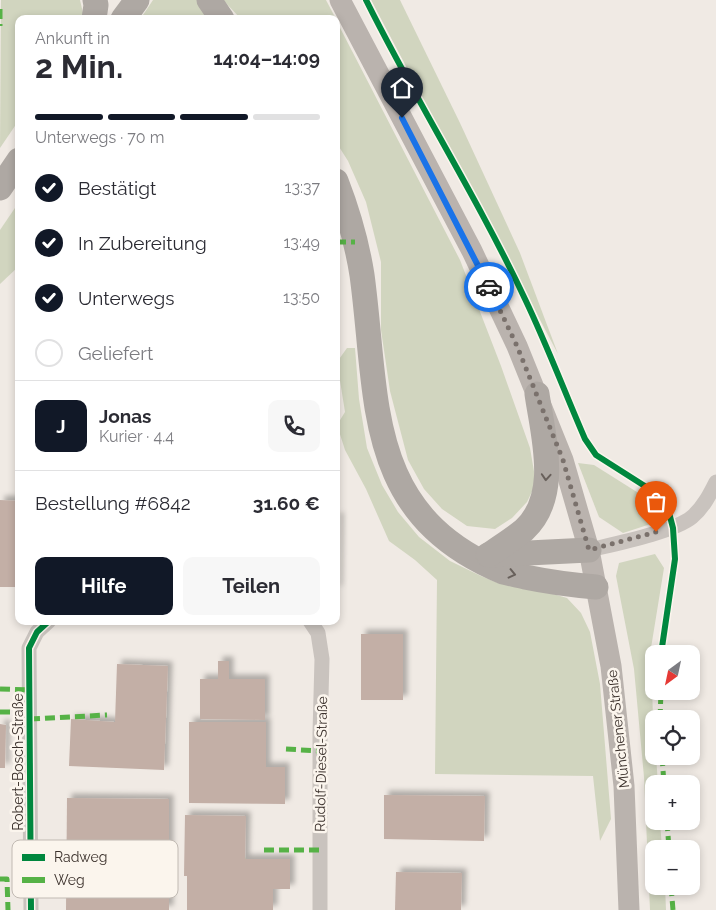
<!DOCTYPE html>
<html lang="de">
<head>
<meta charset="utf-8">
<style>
	:root { --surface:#fff; --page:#f7f7f7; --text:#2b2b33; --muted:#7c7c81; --line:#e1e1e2; --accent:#111827 }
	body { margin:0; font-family:Raleway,sans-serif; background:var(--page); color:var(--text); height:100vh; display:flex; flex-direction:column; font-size:19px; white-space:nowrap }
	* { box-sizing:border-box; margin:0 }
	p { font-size:16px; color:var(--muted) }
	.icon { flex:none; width:28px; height:28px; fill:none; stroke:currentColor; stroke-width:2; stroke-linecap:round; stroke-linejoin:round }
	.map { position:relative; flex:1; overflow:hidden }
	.side { position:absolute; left:15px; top:15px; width:325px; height:610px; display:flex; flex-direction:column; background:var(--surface); border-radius:10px; box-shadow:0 2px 8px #0003 }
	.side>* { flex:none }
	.needle { width:32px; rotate:213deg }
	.controls { position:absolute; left:645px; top:645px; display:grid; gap:10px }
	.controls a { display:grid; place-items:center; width:55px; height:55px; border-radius:10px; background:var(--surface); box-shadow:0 2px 8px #0003; font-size:25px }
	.pin { position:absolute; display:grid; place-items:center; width:42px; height:42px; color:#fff; margin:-51px -21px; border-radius:50% 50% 50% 0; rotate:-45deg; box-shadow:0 0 5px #0007 }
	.pin .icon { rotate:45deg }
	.courier { position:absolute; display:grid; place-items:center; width:50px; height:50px; margin:-25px; border:4px solid #1a73e8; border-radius:50%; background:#fff; color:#222; box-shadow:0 1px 6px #0007 }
	.summary em { font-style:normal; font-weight:700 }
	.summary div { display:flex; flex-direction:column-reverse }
	.summary { display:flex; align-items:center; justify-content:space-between; height:85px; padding:0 20px }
	h1 { font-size:32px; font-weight:700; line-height:38px }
	.bar { display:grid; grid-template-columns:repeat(4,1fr); gap:8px 5px; align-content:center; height:60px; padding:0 20px }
	.bar i { height:6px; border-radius:4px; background:var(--line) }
	.bar .active { background:var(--accent) }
	.bar p { grid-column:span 4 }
	.line { display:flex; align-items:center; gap:12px; padding:0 20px; border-top:1px solid var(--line) }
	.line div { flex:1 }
	.round { display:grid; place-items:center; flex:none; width:52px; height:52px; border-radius:10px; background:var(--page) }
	ol { padding:0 20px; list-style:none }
	li { display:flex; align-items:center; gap:15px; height:55px }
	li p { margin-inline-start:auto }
	li .icon { padding:5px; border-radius:50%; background:var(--accent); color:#fff; stroke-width:4 }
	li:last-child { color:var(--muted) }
	li i { width:28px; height:28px; border:2px solid var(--line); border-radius:50% }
	.primary-button { display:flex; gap:10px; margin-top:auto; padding:10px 20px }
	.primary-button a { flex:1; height:58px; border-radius:10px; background:var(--accent); color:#fff; font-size:20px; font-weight:700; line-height:58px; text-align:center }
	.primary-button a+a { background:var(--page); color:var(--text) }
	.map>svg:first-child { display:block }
	.green { fill:#d1d5bf }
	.building { fill:#c3afa6; filter:url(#shadow) }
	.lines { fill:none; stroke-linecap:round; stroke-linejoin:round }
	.minor { stroke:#c9c3be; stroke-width:15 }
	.secondary { stroke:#bab3ae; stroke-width:21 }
	.trunk { stroke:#aea8a3; stroke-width:25 }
	.quiet { stroke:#56b246; stroke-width:5; stroke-dasharray:10 5; stroke-linecap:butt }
	.cycleway-casing { stroke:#fbf5ed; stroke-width:9 }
	.cycleway { stroke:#00873e; stroke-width:6 }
	.oneway { stroke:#68605b }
	.done { stroke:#7a716c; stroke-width:5; stroke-dasharray:0 9 }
	.route { stroke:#1a73e8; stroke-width:6 }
	.labels { text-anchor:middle; stroke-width:5; stroke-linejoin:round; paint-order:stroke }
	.street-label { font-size:14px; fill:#3a302b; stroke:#fbf5ed }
	.key { fill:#fbf5ed; stroke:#c1bab3; stroke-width:1 }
	.key-label { font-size:14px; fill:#3a302b }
</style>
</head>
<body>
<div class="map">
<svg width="716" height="910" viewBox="0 0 716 910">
	<defs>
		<filter id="shadow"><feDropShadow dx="4.5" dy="-4.5" stdDeviation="2.5" flood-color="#0004"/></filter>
	</defs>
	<rect width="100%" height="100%" fill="#f0eae4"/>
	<g class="green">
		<polygon points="1,0 80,0 83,13 81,19 19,19 19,120 0,148"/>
		<polygon points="153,0 200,0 210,19 188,16 143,15"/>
		<polygon points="223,0 326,0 336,19 241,19"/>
		<polygon points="371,0 400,0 460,123 520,253 558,354"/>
		<polygon points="336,20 460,260 501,366 530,448 536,483 527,502 512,518 495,529 467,526 442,509 424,489 408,460 390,391 381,330 381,262 366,202 348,161 336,142"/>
		<polygon points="19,202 19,266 0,284 0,230"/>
		<polygon points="347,348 355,348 359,399 367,448 382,485 398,512 419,537 450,561 481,576 498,583 536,589 567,598 581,613 590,632 600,684 611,819 600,841 593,776 435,774 437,580 415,560 389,541 366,489 345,450 337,425 345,412 337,362"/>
		<polygon points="578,463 594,465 648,499 660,521 623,533 599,517"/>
		<polygon points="655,554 664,568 651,648 654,756 656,756 658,784 654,784 654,821 660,821 662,849 654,849 654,886 665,886 666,910 650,910 644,777 634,669 616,576 619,563"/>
	</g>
	<g class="building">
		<polygon points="0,500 19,501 19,587 0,587"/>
		<polygon points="336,517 339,517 338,590 336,590"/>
		<rect x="361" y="634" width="42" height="66"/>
		<polygon points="218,661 229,661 229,679 265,679 265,720 200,719 200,679 218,679"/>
		<polygon points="117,664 168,666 164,770 69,766 71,719 115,722"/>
		<polygon points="189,722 266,722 266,767 285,767 285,804 189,803"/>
		<polygon points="0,724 6,725 5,768 0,768"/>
		<polygon points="384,795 485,796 484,841 384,839"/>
		<polygon points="67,798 169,799 169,910 66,910"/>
		<polygon points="185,815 246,816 245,859 290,859 290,889 273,889 273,910 187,910 187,876 184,876"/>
		<polygon points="396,872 462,873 461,910 395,910"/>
	</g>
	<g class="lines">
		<g class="minor">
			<path d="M589 550C614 544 674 532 692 517 703 508 710 494 716 482"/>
			<polyline points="310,621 318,633 322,659 320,733 320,910"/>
			<polyline points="31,910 29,648 37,632 49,621"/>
		</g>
		<polyline class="secondary" points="340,0 472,251 517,346 563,460 589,550 611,666 624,786 629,910"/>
		<g class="trunk">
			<polyline points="209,0 222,19"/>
			<polyline points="94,19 96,5 95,0"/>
			<polyline points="123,19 137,0"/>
			<path d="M336 181C348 212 357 243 362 275 379 400 363 514 503 572 510 574 518 575 525 577 549 582 572 585 596 587"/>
			<polyline points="0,188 19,160"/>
			<polyline points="488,555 589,550"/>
			<path d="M489 555C500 547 513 539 524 530 561 496 543 436 537 394"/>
		</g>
		<g class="quiet">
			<polyline points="0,9 0,26"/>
			<polyline points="336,242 355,242"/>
			<polyline points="0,689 30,690"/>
			<polyline points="0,712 30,712"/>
			<polyline points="30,719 107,715"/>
			<polyline points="660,719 661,691"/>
			<polyline points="286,749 320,751"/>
			<polyline points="662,756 664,784"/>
			<polyline points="667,821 669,849"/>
			<polyline points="264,850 320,850"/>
			<polyline points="0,879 7,879 8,910"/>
			<polyline points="671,886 673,910"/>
		</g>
		<g class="cycleway-casing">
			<g id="cycleway">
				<path d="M366 0C416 101 477 197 525 299 547 345 565 393 585 439L596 455 651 490 667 505 673 528 675 559 661 654"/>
				<polyline points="31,910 29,648 37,632 49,621"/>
			</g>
		</g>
		<use href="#cycleway" class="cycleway"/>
	</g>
	<defs><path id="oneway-chevron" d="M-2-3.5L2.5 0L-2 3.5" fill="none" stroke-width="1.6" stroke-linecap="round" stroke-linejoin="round" transform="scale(1.25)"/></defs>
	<g class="oneway">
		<use href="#oneway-chevron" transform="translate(546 477) rotate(94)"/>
		<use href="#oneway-chevron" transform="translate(512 574) rotate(13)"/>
	</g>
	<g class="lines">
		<polyline class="done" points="489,287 517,346 563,460 589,550 656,532"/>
		<polyline class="route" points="402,118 489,287"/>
	</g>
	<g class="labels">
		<g class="street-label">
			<text transform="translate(618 729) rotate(-96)" y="5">Münchener Straße</text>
			<text transform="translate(18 762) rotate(-90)" y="5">Robert-Bosch-Straße</text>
			<text transform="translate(321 764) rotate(-89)" y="5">Rudolf-Diesel-Straße</text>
		</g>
	</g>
	<rect x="12" y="840" width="166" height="58" rx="8" class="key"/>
	<rect x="22" y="854" width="23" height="7" fill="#00873e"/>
	<rect x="22" y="877" width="23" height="6" fill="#56b246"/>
	<g class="key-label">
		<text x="54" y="862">Radweg</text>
		<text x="54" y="885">Weg</text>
	</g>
</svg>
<div class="controls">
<a><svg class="needle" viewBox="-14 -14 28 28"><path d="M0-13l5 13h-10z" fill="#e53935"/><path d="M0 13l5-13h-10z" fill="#7c7c81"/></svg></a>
<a><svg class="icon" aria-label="locate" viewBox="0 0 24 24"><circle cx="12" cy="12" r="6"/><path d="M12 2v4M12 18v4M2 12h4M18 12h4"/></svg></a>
<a>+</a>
<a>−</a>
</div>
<div class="pin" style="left:656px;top:532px;background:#ea580c"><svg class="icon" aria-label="bag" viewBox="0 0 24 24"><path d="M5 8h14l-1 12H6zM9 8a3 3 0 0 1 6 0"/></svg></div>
<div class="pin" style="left:402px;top:118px;background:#1f2937"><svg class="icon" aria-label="home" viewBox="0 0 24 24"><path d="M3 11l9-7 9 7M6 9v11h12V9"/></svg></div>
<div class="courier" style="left:489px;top:287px"><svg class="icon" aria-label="car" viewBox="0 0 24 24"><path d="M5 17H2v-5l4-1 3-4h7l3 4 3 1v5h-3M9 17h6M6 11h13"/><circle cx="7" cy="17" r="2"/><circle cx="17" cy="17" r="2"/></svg></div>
<section class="side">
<div class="summary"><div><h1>2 Min.</h1><p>Ankunft in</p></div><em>14:04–14:09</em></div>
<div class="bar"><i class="active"></i><i class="active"></i><i class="active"></i><i></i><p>Unterwegs · 70 m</p></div>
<ol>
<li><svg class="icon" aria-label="check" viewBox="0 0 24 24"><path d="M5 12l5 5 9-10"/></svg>Bestätigt<p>13:37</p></li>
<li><svg class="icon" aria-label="check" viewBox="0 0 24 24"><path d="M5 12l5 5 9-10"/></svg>In Zubereitung<p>13:49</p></li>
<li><svg class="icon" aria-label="check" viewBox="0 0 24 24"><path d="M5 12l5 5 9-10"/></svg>Unterwegs<p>13:50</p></li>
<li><i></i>Geliefert</li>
</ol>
<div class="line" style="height:90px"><b class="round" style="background:var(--accent);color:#fff">J</b><div><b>Jonas</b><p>Kurier · 4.4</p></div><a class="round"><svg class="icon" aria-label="phone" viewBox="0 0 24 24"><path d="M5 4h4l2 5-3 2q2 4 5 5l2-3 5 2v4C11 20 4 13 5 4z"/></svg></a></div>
<div class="line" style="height:65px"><div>Bestellung #6842</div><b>31.60 €</b></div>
<div class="primary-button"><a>Hilfe</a><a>Teilen</a></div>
</section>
</div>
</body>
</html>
